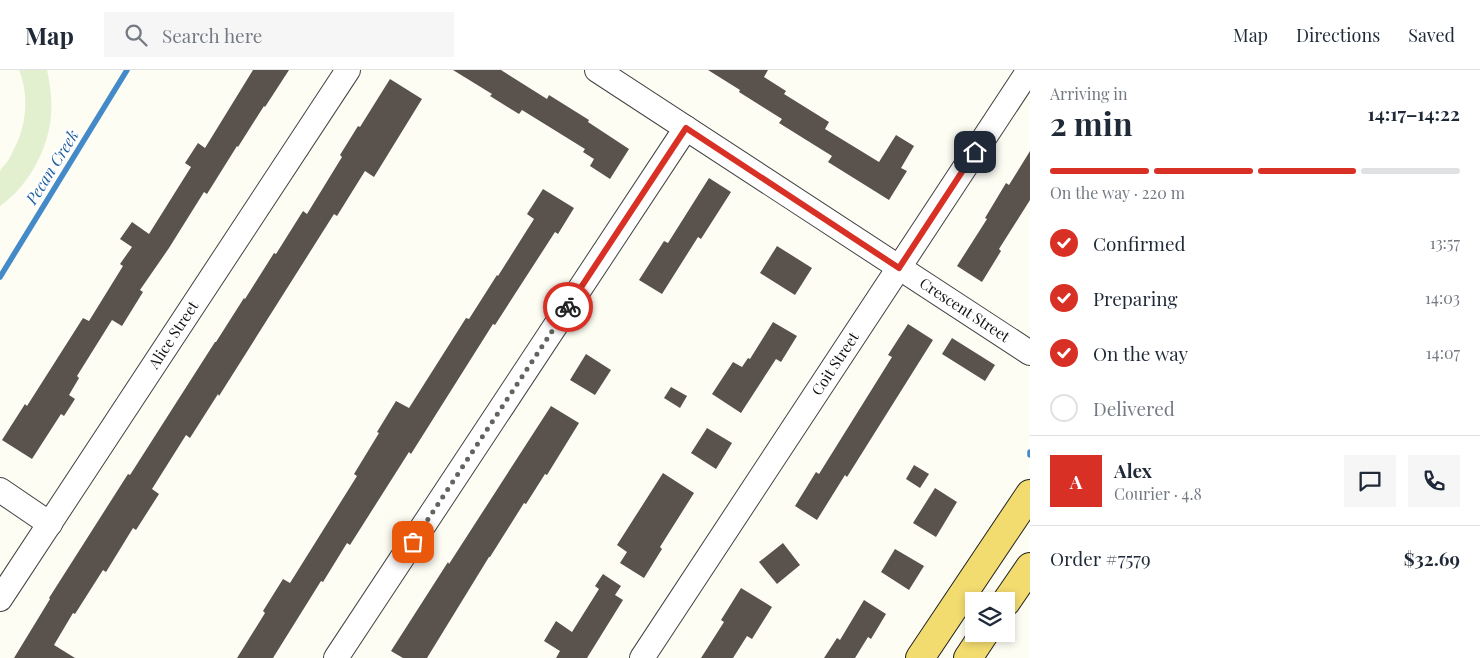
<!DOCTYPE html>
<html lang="en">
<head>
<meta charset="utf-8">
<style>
	:root { --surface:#fff; --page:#f6f6f7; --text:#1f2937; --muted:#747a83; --line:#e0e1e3; --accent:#d93025 }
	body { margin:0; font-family:"Playfair Display",serif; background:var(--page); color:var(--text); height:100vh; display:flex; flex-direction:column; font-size:19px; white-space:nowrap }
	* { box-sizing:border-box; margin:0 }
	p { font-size:16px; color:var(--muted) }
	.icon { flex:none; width:28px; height:28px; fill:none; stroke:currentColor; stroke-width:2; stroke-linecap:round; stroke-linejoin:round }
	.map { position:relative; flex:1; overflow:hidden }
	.side { display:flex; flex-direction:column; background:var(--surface); width:450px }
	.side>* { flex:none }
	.tools { position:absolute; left:965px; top:522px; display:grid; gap:10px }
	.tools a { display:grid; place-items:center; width:50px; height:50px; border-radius:0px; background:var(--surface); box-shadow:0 2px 8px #0003; font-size:25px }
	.pin { position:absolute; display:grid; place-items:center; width:42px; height:42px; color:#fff; margin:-21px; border-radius:10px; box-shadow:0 2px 8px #0006 }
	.courier { position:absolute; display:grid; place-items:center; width:50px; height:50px; margin:-25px; border:4px solid #d93025; border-radius:50%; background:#fff; color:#222; box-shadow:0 1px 6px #0007 }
	.summary em { font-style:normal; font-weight:700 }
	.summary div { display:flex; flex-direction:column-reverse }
	.summary { display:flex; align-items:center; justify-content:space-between; height:85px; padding:0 20px }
	h1 { font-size:32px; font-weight:700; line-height:38px }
	.bar { display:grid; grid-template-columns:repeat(4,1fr); gap:8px 5px; align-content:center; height:60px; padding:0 20px }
	.bar i { height:6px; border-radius:4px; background:var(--line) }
	.bar .active { background:var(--accent) }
	.bar p { grid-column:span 4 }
	.line { display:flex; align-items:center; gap:12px; padding:0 20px; border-top:1px solid var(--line) }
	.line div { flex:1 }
	.round { display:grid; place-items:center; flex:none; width:52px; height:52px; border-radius:0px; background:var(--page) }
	ol { padding:0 20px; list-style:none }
	li { display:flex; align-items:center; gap:15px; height:55px }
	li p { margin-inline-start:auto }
	li .icon { padding:5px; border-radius:50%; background:var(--accent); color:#fff; stroke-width:4 }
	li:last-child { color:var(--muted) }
	li i { width:28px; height:28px; border:2px solid var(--line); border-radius:50% }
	header { display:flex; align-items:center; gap:30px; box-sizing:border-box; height:70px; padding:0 25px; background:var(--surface); border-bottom:1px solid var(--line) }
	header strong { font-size:24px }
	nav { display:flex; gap:28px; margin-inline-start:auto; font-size:18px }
	.search { width:350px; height:45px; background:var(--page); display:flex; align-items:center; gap:12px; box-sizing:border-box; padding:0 18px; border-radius:0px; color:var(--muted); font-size:19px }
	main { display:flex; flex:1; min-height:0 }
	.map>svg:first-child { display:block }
	.pitch { fill:#e2f0cf }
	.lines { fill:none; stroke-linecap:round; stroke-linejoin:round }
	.stream { stroke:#448ac8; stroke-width:5.5 }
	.building { fill:#59524d }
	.minor-casing { stroke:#434343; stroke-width:26 }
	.major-casing { stroke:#212121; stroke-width:30 }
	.minor { stroke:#fff; stroke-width:24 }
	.major { stroke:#f2dc70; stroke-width:28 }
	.done { stroke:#636360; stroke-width:5; stroke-dasharray:0 9 }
	.route { stroke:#d93025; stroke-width:6 }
	.labels { text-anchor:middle; stroke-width:5; stroke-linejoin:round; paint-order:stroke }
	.street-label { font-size:15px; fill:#101010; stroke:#fff }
	.water-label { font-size:16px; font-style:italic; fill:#1d5d9e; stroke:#fff }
</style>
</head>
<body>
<header>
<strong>Map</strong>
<div class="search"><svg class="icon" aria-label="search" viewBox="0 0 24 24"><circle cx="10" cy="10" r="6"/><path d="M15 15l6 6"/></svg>Search here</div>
<nav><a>Map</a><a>Directions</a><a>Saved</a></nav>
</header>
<main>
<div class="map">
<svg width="1030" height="588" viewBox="0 0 1030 588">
	<rect width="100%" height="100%" fill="#fefdf4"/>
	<path class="pitch" d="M19 0H47C51 17 53 37 50 54 45 85 26 118 0 136 0 128 0 108 0 101 1 98 5 95 7 92 10 88 12 83 14 79 27 55 29 25 19 0Z"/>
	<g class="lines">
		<g class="stream">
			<polyline points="0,207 127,0"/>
			<polyline points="1030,385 1030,382"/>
		</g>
	</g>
	<g class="building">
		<polygon points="253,0 289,0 265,37 264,36 238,77 237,76 207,124 204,122 169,178 140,220 143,222 122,256 112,250 77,306 79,308 69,325 75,329 64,346 61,344 32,389 2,370 25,334 27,336 83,248 89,251 123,196 120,194 132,177 120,169 132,152 149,164 191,97 185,93 198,73 205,78"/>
		<polygon points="453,0 501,0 547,29 549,25 589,50 588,52 629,79 610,109 590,96 594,89 583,82 585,79 522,40 519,44 490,26 492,24"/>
		<polygon points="708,0 768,0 764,7 786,21 784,24 829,52 825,59 879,92 896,65 914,76 901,98 907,101 889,130 828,92 832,86 779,53 782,49 739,22 740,20"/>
		<polygon points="390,9 422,29 374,107 365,101 337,146 334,144 219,326 218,324 190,368 186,365 152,419 159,424 136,460 133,458 106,502 103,500 75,544 73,543 54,575 75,588 14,588 50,529 49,528 128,404 130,405 215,272 216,272 244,228 245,229 274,183 276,184 303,141 307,144 342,87 340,85 358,56 360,57"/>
		<polygon points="1030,81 1030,130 999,179 1001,181 982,212 957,196 987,149 985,148 1006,113 1009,115"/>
		<polygon points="709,108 731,122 701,169 698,167 662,224 639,210 664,171 668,173"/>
		<polygon points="543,119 574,138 558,164 555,162 495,255 493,254 411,384 409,382 350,475 347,473 323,512 321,511 273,588 237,588 265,543 263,541 283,509 290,513 357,406 354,404 379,363 377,362 396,331 409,338 466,248 469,249 497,205 498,206 534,149 527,144"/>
		<polygon points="777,176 812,198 795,225 760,203"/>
		<polygon points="773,252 797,266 781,292 776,289 741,343 712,324 733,292 742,297 748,288 750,289"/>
		<polygon points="908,254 933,270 847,407 845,405 817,450 795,436 816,402 819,404 892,287 888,285"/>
		<polygon points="952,268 995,295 985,311 942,284"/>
		<polygon points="586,284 611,300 595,325 570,310"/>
		<polygon points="671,317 687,326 680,338 664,328"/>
		<polygon points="551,336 579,353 547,405 545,404 526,434 524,433 490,487 489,487 427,588 403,588 391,581 448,492 449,494"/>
		<polygon points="707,358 732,373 716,399 691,383"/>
		<polygon points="914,395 929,404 920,418 906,409"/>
		<polygon points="663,403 694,423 660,477 662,479 644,508 620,493 627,482 617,475"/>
		<polygon points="935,418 957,432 936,467 913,453"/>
		<polygon points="783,473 800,495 777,514 759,492"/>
		<polygon points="895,479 924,496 909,520 881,502"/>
		<polygon points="603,504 621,516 615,525 623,530 587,588 556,588 560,581 544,571 556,551 572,562 599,519 595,516"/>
		<polygon points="741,518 772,537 752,569 747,566 733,588 701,588 724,552 721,550"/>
		<polygon points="864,530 886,544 871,569 868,567 855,588 824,588 837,568 840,570"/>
	</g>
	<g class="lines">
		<g class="minor-casing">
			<g id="minor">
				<path id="s1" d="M597 0 1030 283"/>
				<polyline points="0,420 50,454"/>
				<path id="s2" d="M0 529 348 0"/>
				<polyline points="336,588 686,58"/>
				<path id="s3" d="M642 588 1029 0"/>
			</g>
		</g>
		<g class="major-casing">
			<g id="major">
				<polyline points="1006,532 1030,497"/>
				<polyline points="920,588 1030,424"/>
				<polyline points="968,588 984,564"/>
			</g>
		</g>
		<use href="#minor" class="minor"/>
		<use href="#major" class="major"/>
	</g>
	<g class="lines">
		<polyline class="done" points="413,472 568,237"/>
		<polyline class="route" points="568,237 686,58 899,198 975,82"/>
	</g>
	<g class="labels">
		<g class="street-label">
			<text dy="5" stroke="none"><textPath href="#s1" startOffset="439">Crescent Street</textPath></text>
			<text dy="5" stroke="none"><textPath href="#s2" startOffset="316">Alice Street</textPath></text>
			<text dy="5" stroke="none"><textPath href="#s3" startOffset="352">Coit Street</textPath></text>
		</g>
		<g class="water-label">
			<text transform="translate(52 97) rotate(-58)" y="6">Pecan Creek</text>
		</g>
	</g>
</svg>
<div class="tools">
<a><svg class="icon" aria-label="layers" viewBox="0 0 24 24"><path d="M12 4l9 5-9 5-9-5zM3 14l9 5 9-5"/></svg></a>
</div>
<div class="pin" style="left:413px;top:472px;background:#ea580c"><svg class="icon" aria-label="bag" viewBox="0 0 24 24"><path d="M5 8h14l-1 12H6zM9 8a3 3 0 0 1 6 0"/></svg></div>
<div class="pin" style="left:975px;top:82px;background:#1f2937"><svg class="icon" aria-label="home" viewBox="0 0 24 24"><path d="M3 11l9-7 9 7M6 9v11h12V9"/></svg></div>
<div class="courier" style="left:568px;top:237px"><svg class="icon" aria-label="bike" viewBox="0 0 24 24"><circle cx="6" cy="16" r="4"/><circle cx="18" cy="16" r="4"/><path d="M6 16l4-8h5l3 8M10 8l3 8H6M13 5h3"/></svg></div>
</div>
<section class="side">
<div class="summary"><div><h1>2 min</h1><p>Arriving in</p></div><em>14:17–14:22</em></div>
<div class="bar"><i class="active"></i><i class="active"></i><i class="active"></i><i></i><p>On the way · 220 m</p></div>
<ol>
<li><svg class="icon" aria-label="check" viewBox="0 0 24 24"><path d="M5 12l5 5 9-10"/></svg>Confirmed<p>13:57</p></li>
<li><svg class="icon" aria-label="check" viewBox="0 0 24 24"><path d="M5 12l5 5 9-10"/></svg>Preparing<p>14:03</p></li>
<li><svg class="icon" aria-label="check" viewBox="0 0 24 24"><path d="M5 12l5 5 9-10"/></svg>On the way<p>14:07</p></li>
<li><i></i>Delivered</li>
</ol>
<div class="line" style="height:90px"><b class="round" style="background:var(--accent);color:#fff">A</b><div><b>Alex</b><p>Courier · 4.8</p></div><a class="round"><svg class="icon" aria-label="chat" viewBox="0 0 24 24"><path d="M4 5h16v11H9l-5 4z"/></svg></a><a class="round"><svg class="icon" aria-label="phone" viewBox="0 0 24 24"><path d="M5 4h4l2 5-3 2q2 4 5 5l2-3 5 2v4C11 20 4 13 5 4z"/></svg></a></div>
<div class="line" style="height:65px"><div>Order #7579</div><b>$32.69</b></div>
</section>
</main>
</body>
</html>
